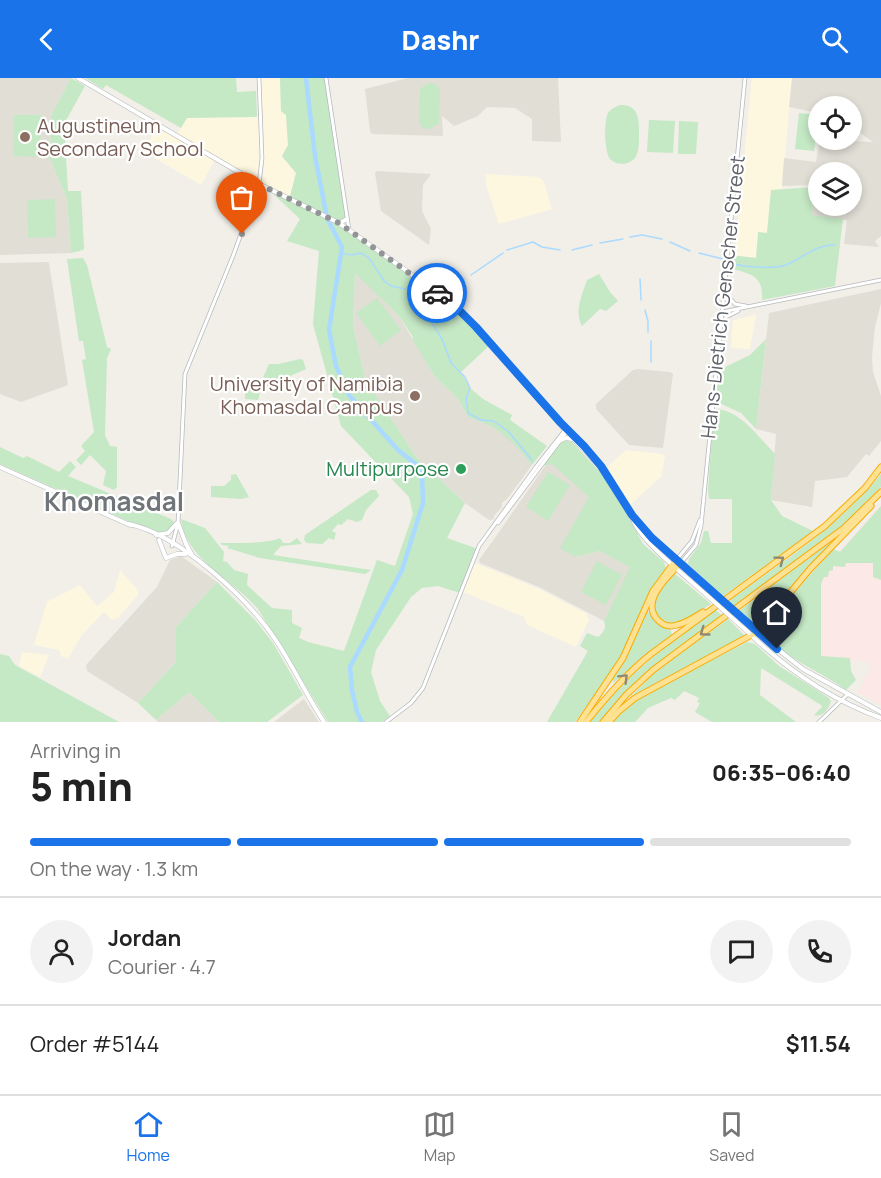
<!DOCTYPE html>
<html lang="en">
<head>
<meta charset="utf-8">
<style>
	:root { --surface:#fff; --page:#f2f2f2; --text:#222; --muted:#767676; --line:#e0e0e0; --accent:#1a73e8 }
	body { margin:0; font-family:Manrope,sans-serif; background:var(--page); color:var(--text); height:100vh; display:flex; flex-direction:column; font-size:22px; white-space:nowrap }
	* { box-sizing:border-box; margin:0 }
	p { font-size:20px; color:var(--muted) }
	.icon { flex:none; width:33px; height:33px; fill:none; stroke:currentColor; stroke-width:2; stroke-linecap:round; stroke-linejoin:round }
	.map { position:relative; height:644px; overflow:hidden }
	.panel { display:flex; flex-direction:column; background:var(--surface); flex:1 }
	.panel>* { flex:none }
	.fabs { position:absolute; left:808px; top:18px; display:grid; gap:12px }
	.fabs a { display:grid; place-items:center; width:54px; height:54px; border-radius:50%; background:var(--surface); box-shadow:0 3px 9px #0003; font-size:30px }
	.pin { position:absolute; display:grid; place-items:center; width:51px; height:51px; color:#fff; margin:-62px -26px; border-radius:50% 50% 50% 0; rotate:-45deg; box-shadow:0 0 6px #0007 }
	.pin .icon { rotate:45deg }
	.courier { position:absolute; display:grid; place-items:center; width:60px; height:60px; margin:-30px; border:4px solid #1a73e8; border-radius:50%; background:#fff; color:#222; box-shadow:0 2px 8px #0007 }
	.headline em { font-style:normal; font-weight:800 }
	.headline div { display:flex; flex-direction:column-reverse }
	.headline { display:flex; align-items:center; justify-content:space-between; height:102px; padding:0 30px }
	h1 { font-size:39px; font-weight:800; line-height:45px }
	.bar { display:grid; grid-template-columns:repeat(4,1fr); gap:9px 6px; align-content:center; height:72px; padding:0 30px }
	.bar i { height:8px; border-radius:4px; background:var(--line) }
	.bar .selected { background:var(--accent) }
	.bar p { grid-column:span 4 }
	.line { display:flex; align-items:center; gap:15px; padding:0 30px; border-top:2px solid var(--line) }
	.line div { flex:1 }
	.round { display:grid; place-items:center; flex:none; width:63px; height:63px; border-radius:32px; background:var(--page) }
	header { display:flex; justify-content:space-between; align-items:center; height:78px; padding:0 30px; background:var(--accent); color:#fff; font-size:27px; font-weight:800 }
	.tabs { display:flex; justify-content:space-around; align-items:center; height:84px; border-top:2px solid var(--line); background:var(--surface); font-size:16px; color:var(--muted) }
	.tabs a { display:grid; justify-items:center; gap:3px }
	.tabs .selected { color:var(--accent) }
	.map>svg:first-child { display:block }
	.commercial { fill:#fef7e0 }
	.education { fill:#e1ded6; fill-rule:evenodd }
	.medical { fill:#fce8e6 }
	.green { fill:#c5e8c5 }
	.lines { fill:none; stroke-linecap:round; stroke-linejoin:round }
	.stream { stroke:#aadaff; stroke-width:1.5 }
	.river { stroke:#aadaff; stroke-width:4.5 }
	.tertiary-casing { stroke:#b5b8bc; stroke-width:4.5 }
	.secondary-casing { stroke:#b6babf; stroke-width:5 }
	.motorway-casing { stroke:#f9ab00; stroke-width:7 }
	.tertiary { stroke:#fff; stroke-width:3 }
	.secondary { stroke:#fff; stroke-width:4 }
	.motorway { stroke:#fde293; stroke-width:5 }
	.secondary-bridge-casing { stroke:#b6babf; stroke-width:5; stroke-linecap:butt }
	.secondary-bridge { stroke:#fff; stroke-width:4 }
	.oneway { stroke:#8e8975 }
	.done { stroke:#929495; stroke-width:6; stroke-dasharray:0 10.8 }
	.route { stroke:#1a73e8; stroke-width:8 }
	.education-dot { fill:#8d6e63; stroke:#fff; stroke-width:2 }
	.leisure-dot { fill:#2e9e5b; stroke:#fff; stroke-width:2 }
	.labels { text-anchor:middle; stroke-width:4.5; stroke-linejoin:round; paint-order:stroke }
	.education-label { font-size:20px; fill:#785e54; stroke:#fff; text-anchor:start }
	.street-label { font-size:20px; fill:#5f6368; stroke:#fff }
	.leisure-label { font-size:20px; fill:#27864d; stroke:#fff; text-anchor:end }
	.district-label { font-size:26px; font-weight:bold; fill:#70757a; stroke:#fff }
</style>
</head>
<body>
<header><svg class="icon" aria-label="back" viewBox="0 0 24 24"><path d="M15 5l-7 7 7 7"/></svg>Dashr<svg class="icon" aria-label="search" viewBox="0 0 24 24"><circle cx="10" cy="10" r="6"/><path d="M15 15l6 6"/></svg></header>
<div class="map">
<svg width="881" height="644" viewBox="0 0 881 644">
	<rect width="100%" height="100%" fill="#f1efe8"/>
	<g class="commercial">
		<polygon points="261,0 280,0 281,33 286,37 288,67 282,79 296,95 289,123 261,105 264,89"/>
		<polygon points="752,0 792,0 782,111 771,112 767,156 756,180 731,177 735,171"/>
		<polygon points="187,39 259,39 261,83 259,96 256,99 252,99 216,80 201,107 144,74 158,46 177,57"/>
		<polygon points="485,96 539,99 544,104 552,131 499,146 487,110"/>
		<polygon points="756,237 750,271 731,270 733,242"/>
		<polygon points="626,372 662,376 665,378 661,399 630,427 607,389"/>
		<polygon points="472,484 539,511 587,536 589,542 576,569 527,547 524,539 461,513"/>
		<polygon points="120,492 138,512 138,517 118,540 112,542 104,534 81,558 68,581 61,578 59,572 34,567 47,524 80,507 97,528 114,514"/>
		<polygon points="22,574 49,577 40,599 19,588"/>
	</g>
	<g class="education">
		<polygon points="0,0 71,0 51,38 50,81 67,121 71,175 0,177"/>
		<polygon points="408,0 558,0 561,64 532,63 532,41 515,30 487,29 478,38 454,48 442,38 443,58 372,56 370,53 365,11"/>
		<path d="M792 0H881V158L875 163 879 169 844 166 847 142 812 137 814 107 782 108 784 80 816 84 820 62 873 64 852 49V28H819V35L789 29ZM819 94H852V128H819Z"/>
		<polygon points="377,93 431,96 423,107 422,133 431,151 429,167 381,133 375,95"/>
		<polygon points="47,184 49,185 68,307 21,324 0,316 0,185"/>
		<polygon points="355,194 399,238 435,299 458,321 468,339 487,346 509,360 532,387 507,421 502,425 502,429 494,438 494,441 489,442 465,425 417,380 365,301 353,248"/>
		<polygon points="881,211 881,225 875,249 872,279 873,294 881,318 881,363 869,378 866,376 847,399 815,403 812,429 771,422 776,356 756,351 769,235"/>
		<polygon points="638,291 670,294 673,296 663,370 629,367 596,331 596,326 633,292"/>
		<polygon points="552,385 590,419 575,479 600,473 631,489 604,543 539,509 480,485 479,482 492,464 545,388"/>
		<polygon points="181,478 217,504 176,549 176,584 138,625 87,593 86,587 157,509 170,482"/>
		<polygon points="189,614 219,644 158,644 156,642"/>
		<polygon points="304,621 319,644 274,644"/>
	</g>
	<polygon class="medical" points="881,426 881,627 858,614 872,588 864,583 820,580 801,517"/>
	<g class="green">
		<polygon points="71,0 85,8 64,46 68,113 81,113 84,170 83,172 71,175 67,121 50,81 51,38"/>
		<polygon points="85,0 236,0 237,14 256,13 257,38 256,39 187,40 181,50 106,7 103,11"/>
		<path d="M280 0H326L348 138 340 145 449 223 491 266 461 294 470 310 483 321 512 337 510 342 547 368 532 387C510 361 501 350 468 339L458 321 435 299 412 261 413 259 399 238 355 195 353 248 365 301 417 380 465 425 447 460 478 471 460 515 438 508 422 510 411 519 376 572 371 594 380 623 390 638 382 644H328L258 531C232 501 185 481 181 441L205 450 224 474 223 483 227 484 234 492 248 496 247 507 272 530 292 532V545L302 550 299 560 308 564 344 573 377 482 395 488 413 436 409 419 341 348 313 246 319 173 287 163 300 141 269 112 289 122 296 95 282 78 288 67 286 37 281 33Z"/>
		<polygon points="428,5 435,6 440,10 439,45 430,51 423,50 419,45 420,11"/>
		<path d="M620 27C639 26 639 42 639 57 639 63 639 70 637 76 633 87 618 89 610 81 604 74 604 43 608 35 611 31 615 29 620 27Z"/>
		<polygon points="799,35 818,37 814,73 795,71"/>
		<polygon points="14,37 41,37 40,79 13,78"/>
		<polygon points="649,42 675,43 673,75 647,74"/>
		<polygon points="679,43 698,44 696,76 678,76"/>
		<path d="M814 109 812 137 843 141 835 208 762 222C764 197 750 196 730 190L731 177 756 180 758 154 767 155 771 112Z"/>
		<polygon points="55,121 56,159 28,160 27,122"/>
		<polygon points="83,180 87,187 107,269 111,271 107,280 105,357 110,368 117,369 117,409 114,412 103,407 106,393 90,377 81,387 76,382 85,373 81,368 94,354 82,282 86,281 83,263 79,263 67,181"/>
		<path d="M599 196 610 214 618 223 606 233 600 231 582 248C574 233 582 217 587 202Z"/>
		<polygon points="377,220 401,252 380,268 356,235"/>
		<polygon points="766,261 756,351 741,335 717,324 714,320 719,294 723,290 750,277"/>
		<polygon points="300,281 303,282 306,291 261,311 258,322 245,321 245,311 257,311 264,307 262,302 269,286 279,286"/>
		<path d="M714 331C740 331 758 359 775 376L771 422 782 438 813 453 723 518 688 486 689 481 701 465 704 453H708L711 465H732V421H709L708 411Z"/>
		<path d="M564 362 572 364 613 408 643 466 664 484 666 490 647 519 629 564 617 586 575 644H547L588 573 580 568 587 555 598 559C603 555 607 550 604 543L630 489 600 473 575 479 560 470 589 419 552 386 545 388V384Z"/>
		<polygon points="0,369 23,380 27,378 59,394 70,383 76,389 68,398 171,441 175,445 169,453 155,455 0,386"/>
		<polygon points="548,394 570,407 548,443 526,429"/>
		<polygon points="236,396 249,419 241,421 211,419 211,408 224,408 231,402 231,397"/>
		<path d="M881 396V409L837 453 735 529 729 523C782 484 839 448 881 396Z"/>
		<polygon points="371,412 376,412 379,418 366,432 362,442 357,444 348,441 341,447 338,446 332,453 336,455 334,462 329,460 322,466 307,465 304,462 305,457"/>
		<path d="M881 428V502L873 499V485H846L845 489 833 488V492L829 493 828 499H824L821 506V578L850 580 851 593 856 602 846 612C825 596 776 576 765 553L777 534 833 471 840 474Z"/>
		<polygon points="842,455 794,506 765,542 756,549 739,533"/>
		<path d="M280 460 283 465H290L297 460 302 466 281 468 273 477 371 492 365 496 260 480 227 470 229 468 222 467 220 465C233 465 267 466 280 460Z"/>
		<polygon points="597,483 622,497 606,527 581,514"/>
		<path d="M675 496 711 526 688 541 672 546 660 541C658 538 655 536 654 532 651 519 666 503 675 496Z"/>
		<polygon points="217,504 255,542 273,565 303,617 267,644 219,644 189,614 156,642 138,625 176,584 176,549"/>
		<polygon points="647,532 658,546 670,550 672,557 613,605 613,599 632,566"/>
		<path d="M716 532 722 538C676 571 636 600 600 644H590C628 596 666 567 716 532Z"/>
		<polygon points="728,541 745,558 654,606 619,631 662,587"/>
		<path d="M747 564 755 566 779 588 829 620 831 624C828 631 823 640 814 637L822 629 821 627 761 590 760 617 796 644H712L695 634 700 625 697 624 699 620 684 613 675 622 671 620 648 630 635 644H611L630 627 647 615Z"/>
		<polygon points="0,576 9,578 15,587 119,644 0,644"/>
	</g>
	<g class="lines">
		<g class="stream">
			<polyline points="630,159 642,157 662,161"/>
			<polyline points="670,164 690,173"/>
			<polyline points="600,165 623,161"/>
			<polyline points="507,172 533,164 542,169 560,172"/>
			<polyline points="572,172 592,167"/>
			<polyline points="341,175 352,177 361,175 369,180 385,204 391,208 424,215 431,220 433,229 431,243 443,263 451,285 465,299 470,310 466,320 468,335 481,342 493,343 508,353 532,382"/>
			<polyline points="699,175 723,181"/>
			<path d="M734 186C744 189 776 191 786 187 803 180 816 166 835 167"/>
			<polyline points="471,197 503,175"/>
			<polyline points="640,201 641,222"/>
			<polyline points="438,209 464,201"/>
			<polyline points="645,232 648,243 648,254"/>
			<polyline points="651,263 651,284"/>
		</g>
		<polyline class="river" points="306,0 315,78 327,140 342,169 329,252 336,288 349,317 398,372 422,391 423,425 402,492 350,589 352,612 357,634 362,644"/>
		<g class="tertiary-casing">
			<g id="tertiary">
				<polyline points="326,0 349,152"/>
				<polyline points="725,215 735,226 746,228"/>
				<polyline points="722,234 881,202"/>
				<polyline points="722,247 726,239 738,233"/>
				<polyline points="498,445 568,352"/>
				<polyline points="172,468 178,445 185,296 233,178 259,106 262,80 259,0"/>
				<polyline points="673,486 692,463 700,442"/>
				<polyline points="679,487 696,467 701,448 745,0"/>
				<polyline points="386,644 411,625 423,610 479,468 536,389 566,351"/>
				<polyline points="819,644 847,617"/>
			</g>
		</g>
		<g class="secondary-casing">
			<g id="secondary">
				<polyline points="78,0 259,106 339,145 449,223 476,249 565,352 603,392"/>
				<polyline points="340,145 347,141"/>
				<polyline points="562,346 596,382"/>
				<polyline points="559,363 566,360 572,361"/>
				<polyline points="0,389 130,447"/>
				<polyline points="603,390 632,437 652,460 715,516"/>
				<path d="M632 438C636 461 692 503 710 520"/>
				<polyline points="178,445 186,466 192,477"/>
				<path d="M129 446C180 457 249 521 277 564 294 590 307 618 324 644"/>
				<polyline points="156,457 168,455 177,445"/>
				<polyline points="159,462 166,480 177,476 186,476"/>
				<polyline points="756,554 803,591 881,634"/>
				<path d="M751 557C789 593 832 622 881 640"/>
			</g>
		</g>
		<g class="motorway-casing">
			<g id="motorway">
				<path d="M676 490C664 502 640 526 659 543 664 548 670 549 677 547 686 545 695 539 703 534"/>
				<polyline points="580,644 623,580 653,513 673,486"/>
				<path d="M586 644C606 619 626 596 651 576L825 448 865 410 881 389"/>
				<polyline points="603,644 626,617 653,592 844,450 881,414"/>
				<polyline points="609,644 619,633 635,620 757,554 810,491 871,428"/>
			</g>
		</g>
		<use href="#tertiary" class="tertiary"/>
		<use href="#secondary" class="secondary"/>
		<use href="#motorway" class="motorway"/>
		<g class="secondary-bridge-casing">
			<g id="secondary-bridge">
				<polyline points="715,516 754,551"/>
				<polyline points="710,520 749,555"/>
			</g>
		</g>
		<use href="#secondary-bridge" class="secondary-bridge"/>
	</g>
	<defs><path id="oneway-chevron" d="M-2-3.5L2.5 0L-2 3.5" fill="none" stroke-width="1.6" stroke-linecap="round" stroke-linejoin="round" transform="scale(1.5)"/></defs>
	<g class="oneway">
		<use href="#oneway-chevron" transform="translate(780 482) rotate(-37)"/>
		<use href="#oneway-chevron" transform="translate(704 554) rotate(144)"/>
		<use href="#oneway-chevron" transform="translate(624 600) rotate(-45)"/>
	</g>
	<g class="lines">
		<polyline class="done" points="242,156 259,106 339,145 437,215"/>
		<polyline class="route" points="437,215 459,232 476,249 560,344 584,368 601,388 632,437 652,460 777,571"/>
	</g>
	<g class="education-dot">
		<circle cx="25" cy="59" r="6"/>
		<circle cx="415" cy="318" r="6"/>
	</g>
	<circle class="leisure-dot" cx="461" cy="391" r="6"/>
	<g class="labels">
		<g class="education-label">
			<text x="37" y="55">Augustineum<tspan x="37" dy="23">Secondary School</tspan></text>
			<text x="403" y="313" text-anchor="end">University of Namibia<tspan x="403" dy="23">Khomasdal Campus</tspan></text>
		</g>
		<g class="street-label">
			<text transform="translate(723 219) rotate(-84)" y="7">Hans-Dietrich Genscher Street</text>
		</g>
		<g class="leisure-label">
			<text x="449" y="398">Multipurpose</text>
		</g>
		<g class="district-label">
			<text x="114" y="433">Khomasdal</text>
		</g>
	</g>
</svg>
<div class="fabs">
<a><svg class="icon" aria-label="locate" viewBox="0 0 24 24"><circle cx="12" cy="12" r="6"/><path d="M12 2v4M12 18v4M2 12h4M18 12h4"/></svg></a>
<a><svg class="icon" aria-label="layers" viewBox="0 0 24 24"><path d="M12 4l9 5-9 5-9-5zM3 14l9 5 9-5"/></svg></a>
</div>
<div class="pin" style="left:242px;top:156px;background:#ea580c"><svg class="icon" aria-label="bag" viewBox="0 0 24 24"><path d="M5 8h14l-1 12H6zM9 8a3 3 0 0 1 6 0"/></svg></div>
<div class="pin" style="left:777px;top:571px;background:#1f2937"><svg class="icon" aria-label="home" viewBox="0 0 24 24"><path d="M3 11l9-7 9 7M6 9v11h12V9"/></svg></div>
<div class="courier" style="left:437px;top:215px"><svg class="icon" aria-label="car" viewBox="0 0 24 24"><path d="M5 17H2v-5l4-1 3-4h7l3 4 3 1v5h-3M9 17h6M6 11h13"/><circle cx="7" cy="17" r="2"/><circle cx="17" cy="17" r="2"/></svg></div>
</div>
<section class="panel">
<div class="headline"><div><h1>5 min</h1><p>Arriving in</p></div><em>06:35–06:40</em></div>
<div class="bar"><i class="selected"></i><i class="selected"></i><i class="selected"></i><i></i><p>On the way · 1.3 km</p></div>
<div class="line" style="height:108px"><a class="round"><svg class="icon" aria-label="person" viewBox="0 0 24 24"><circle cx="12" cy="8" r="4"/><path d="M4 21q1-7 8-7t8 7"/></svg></a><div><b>Jordan</b><p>Courier · 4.7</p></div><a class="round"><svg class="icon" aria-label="chat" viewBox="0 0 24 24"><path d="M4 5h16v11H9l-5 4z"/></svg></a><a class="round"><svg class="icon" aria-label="phone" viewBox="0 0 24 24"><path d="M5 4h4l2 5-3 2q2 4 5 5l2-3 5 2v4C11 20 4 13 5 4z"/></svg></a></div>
<div class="line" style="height:78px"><div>Order #5144</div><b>$11.54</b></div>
</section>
<nav class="tabs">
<a class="selected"><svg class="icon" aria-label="home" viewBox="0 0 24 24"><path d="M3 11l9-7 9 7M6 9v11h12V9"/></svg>Home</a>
<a><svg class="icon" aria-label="map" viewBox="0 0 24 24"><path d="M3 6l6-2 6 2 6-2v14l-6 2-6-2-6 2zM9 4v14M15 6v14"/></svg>Map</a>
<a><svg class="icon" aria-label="saved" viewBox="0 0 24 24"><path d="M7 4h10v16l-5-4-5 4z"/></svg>Saved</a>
</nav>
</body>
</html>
